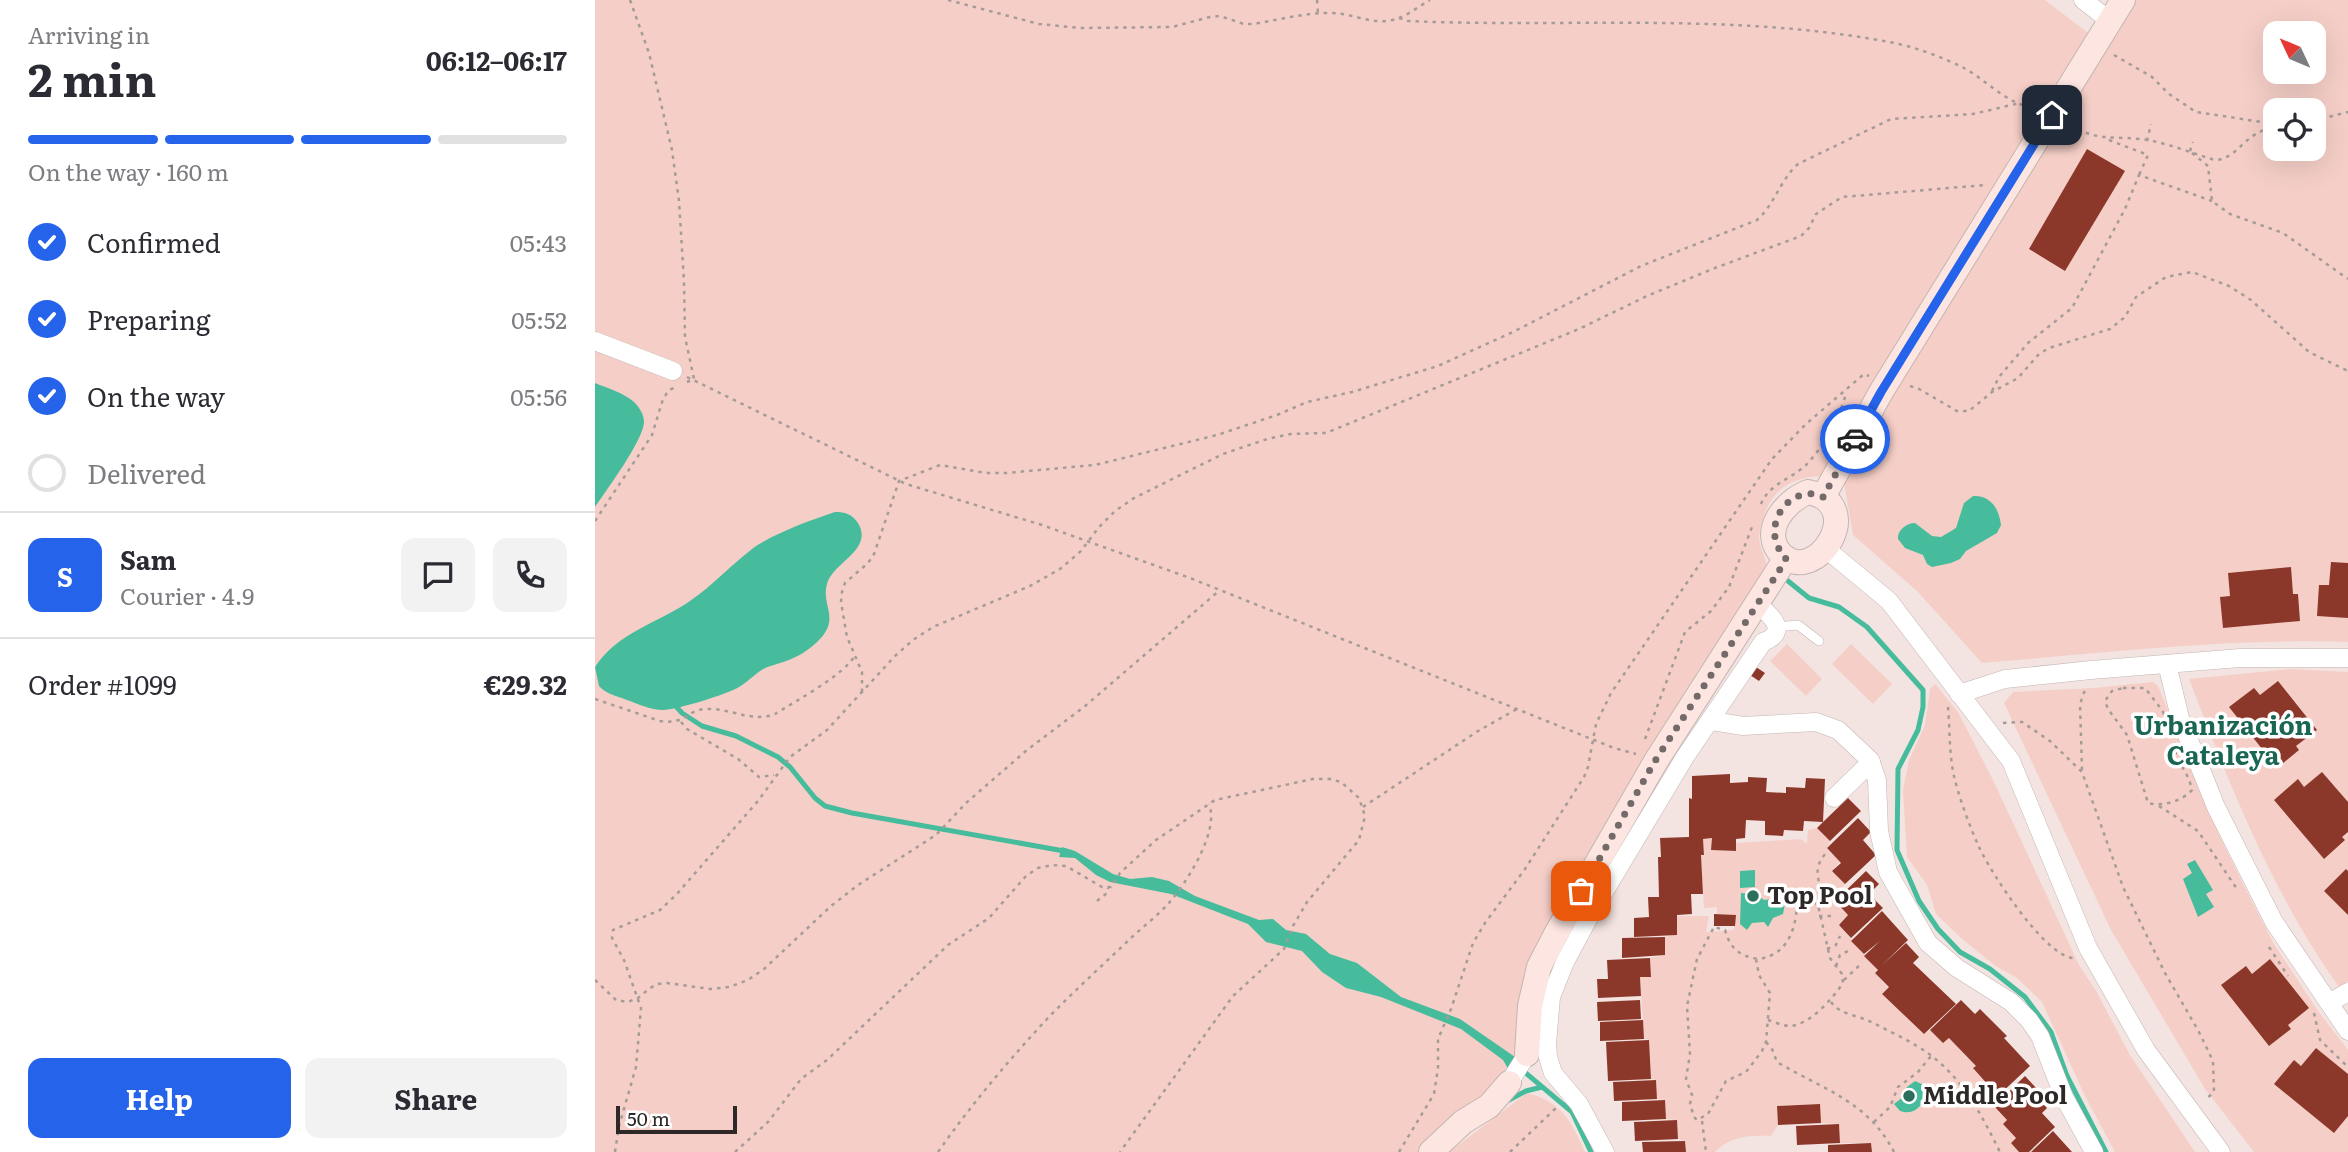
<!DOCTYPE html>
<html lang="en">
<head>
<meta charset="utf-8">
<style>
	:root { --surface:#fff; --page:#f2f2f3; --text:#2b2b33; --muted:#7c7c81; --line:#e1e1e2; --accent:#2563eb }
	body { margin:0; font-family:Literata,serif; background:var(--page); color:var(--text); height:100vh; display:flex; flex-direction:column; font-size:26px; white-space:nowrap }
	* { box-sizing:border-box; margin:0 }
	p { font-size:23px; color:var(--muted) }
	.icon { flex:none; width:38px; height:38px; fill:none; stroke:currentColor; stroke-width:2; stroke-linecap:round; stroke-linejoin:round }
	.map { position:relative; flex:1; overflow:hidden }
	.panel { display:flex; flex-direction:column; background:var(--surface); width:595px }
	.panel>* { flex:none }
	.needle { width:46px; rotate:314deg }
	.controls { position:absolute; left:1668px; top:21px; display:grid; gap:14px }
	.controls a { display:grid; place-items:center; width:63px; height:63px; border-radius:14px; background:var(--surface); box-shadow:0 7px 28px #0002; font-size:35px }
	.scale { position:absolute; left:21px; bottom:18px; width:121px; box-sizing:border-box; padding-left:7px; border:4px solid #2e2928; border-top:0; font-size:19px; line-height:24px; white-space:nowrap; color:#2e2928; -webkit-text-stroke:5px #fff; paint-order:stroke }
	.pin { position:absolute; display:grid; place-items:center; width:60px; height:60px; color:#fff; margin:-30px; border-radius:14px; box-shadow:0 4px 10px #0006 }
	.courier { position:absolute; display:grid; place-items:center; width:70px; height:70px; margin:-35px; border:5px solid #2563eb; border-radius:50%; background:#fff; color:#222; box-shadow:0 2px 9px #0007 }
	.head em { font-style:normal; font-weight:700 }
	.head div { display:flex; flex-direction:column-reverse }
	.head { display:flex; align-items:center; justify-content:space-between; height:119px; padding:0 28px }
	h1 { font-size:46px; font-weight:700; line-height:52px }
	.bar { display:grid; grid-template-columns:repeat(4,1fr); gap:10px 7px; align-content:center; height:84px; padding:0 28px }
	.bar i { height:9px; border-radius:5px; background:var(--line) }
	.bar .current { background:var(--accent) }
	.bar p { grid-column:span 4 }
	.line { display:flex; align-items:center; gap:18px; padding:0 28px; border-top:2px solid var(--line) }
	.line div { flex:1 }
	.round { display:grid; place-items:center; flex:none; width:74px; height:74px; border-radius:14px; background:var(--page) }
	ol { padding:0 28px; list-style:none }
	li { display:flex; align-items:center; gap:21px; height:77px }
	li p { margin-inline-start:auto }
	li .icon { padding:7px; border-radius:50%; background:var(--accent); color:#fff; stroke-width:4 }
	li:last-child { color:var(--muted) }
	li i { width:38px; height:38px; border:4px solid var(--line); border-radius:50% }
	.cta { display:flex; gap:14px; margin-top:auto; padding:14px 28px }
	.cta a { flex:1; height:80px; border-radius:14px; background:var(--accent); color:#fff; font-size:28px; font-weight:700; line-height:80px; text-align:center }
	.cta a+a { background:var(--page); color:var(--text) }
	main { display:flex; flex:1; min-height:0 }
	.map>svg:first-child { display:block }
	.green { fill:#f5cfc7; fill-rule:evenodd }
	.water { fill:#46bc9c }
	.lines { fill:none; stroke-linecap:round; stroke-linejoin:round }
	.stream { stroke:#46bc9c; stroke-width:5 }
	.building { fill:#8b382b }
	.lane-casing { stroke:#c3b5b2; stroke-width:10 }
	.street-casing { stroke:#c3b5b2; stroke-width:19 }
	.secondary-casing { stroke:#c3b5b2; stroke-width:26 }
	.path { stroke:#a69b99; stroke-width:2.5; stroke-dasharray:3.5 5; stroke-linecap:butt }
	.lane { stroke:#fff; stroke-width:9 }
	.street { stroke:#fff; stroke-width:18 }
	.secondary { stroke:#fde6e1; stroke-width:24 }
	.done { stroke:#736a69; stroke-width:7; stroke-dasharray:0 12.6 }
	.route { stroke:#2563eb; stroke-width:9 }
	.poi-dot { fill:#2d6d5b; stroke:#fff; stroke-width:2.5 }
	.labels { text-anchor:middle; stroke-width:7; stroke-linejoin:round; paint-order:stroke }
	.poi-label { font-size:24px; font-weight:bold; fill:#2e2928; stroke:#fff; text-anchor:start }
	.neighbourhood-label { font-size:26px; font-weight:bold; fill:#186653; stroke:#fff }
</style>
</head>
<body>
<main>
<section class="panel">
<div class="head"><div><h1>2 min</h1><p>Arriving in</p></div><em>06:12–06:17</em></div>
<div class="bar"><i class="current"></i><i class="current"></i><i class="current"></i><i></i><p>On the way · 160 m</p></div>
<ol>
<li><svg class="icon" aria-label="check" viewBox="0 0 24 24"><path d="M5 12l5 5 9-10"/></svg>Confirmed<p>05:43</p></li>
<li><svg class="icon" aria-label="check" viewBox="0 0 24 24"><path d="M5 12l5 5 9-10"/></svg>Preparing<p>05:52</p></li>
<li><svg class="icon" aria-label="check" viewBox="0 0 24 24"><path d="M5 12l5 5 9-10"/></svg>On the way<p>05:56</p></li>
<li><i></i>Delivered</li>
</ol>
<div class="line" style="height:126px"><b class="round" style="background:var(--accent);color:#fff">S</b><div><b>Sam</b><p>Courier · 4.9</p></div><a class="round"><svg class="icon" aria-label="chat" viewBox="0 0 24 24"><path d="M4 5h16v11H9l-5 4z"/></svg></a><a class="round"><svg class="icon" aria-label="phone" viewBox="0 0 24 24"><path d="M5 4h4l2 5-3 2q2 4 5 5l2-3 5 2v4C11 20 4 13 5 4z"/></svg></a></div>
<div class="line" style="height:91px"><div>Order #1099</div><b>€29.32</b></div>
<div class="cta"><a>Help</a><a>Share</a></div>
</section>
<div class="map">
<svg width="1753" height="1152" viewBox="0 0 1753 1152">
	<rect width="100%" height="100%" fill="#f3e4e1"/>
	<g class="green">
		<path d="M0 0H1450L1497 36 1228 476C1196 477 1176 489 1167 522 1165 528 1163 537 1165 544 1168 558 1173 558 1171 575L941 957 923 1059 915 1072 825 1152H0Z"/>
		<path d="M1540 0H1753V642C1631 638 1508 653 1387 663L1322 591 1258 535 1248 477ZM1680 33H1718V72H1680ZM1680 110H1718V149H1680Z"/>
		<polygon points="1192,644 1227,679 1211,696 1175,661"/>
		<polygon points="1256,644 1297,684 1278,704 1237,664"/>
		<path d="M1695 669 1753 672V981L1744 987C1677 893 1635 786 1594 679Z"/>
		<polygon points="1558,682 1563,686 1624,835 1651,890 1679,944 1723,1011 1753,1050 1753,1152 1659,1152 1610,1089 1516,930 1409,703 1418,692 1499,688"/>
		<polygon points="1340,684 1363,712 1399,782 1484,965 1501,991 1535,1055 1600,1152 1520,1152 1490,1096 1447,1002 1422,978 1399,965 1366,938 1341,914 1332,885 1312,857 1308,790 1314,760 1330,725 1335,689"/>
		<path d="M1222 828 1235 841 1232 849 1245 862 1237 871 1250 884 1240 901 1253 914 1244 925 1282 970 1280 973 1293 987 1287 994 1329 1034 1335 1030 1348 1043 1354 1038 1381 1066 1379 1068 1403 1096 1399 1106 1412 1120 1408 1124 1421 1138 1416 1143 1424 1152H1277L1276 1143H1245L1244 1124 1226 1123 1224 1104 1182 1106 1183 1125 1176 1136C1154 1135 1136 1136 1120 1152H1091L1090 1141 1083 1139 1082 1120 1071 1119 1070 1100 1062 1099 1061 1080 1056 1079 1054 1040 1049 1039 1045 977 1056 976 1055 958 1070 955V937L1082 934V916H1114L1111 932 1139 930 1140 915 1122 914V907L1109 908 1106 856 1109 855 1108 839 1117 838V850L1140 851 1141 843 1206 839 1212 844 1213 830Z"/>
		<path d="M932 1093C967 1102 976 1121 990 1152H854Z"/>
	</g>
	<g class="water">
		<path d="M0 383C12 388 29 393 39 402 44 407 49 414 49 422 49 439 11 491 0 507Z"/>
		<path d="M1378 496C1396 495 1404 509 1406 525L1402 533 1371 551 1365 559 1356 563 1337 567 1332 564 1328 555 1310 548 1303 539C1302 530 1312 523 1320 523L1337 536 1346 537 1361 528 1369 503Z"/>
		<path d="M240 512C250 512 257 514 263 523 279 550 238 562 232 584 226 606 245 617 225 639 215 650 200 659 185 663 180 665 174 666 170 668 161 673 153 682 144 687 133 694 81 710 68 710 56 710 43 704 32 700 22 696 11 694 4 686L0 667C23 632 63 623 95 601 118 585 136 565 157 549 177 534 216 520 240 512Z"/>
		<polygon points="467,847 480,851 518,874 535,879 557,877 574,881 600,896 664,920 678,919 691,930 711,934 735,954 762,963 806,997 865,1019 923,1059 915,1072 908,1060 866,1029 786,997 751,988 727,972 707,951 671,942 653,924 576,894 515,882 501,875 480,858 464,857"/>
		<polygon points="1600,860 1618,890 1611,894 1619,907 1603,917 1588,879 1597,873 1592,864"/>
		<polygon points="1160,870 1160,887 1145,888 1145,871"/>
		<polygon points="1146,893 1161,894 1169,900 1184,898 1190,904 1188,914 1178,918 1173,927 1169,922 1157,923 1152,930 1145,924"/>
		<path d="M1320 1081 1329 1085 1332 1091C1328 1105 1321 1116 1305 1111L1299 1104 1308 1097 1312 1087Z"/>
	</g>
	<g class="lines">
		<g class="stream">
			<polyline points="1193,581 1214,598 1244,607 1272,627 1328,690 1328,707 1323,730 1303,769 1302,850 1324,901 1343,929 1365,952 1395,969 1430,997 1456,1032 1472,1076 1511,1152"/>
			<polyline points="78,703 87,713 107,726 141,736 183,757 195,767 220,798 230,806 257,813 469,851"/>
			<polyline points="926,1069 977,1112 996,1152"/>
			<polyline points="914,1100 931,1091 947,1087"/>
		</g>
	</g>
	<g class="building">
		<polygon points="1492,149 1530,171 1470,271 1434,249"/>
		<polygon points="1736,562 1753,563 1753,618 1722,616 1724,585 1734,585"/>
		<polygon points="1696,567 1698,594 1703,594 1705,621 1628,628 1625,597 1635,596 1633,573"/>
		<polygon points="1161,667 1170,673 1164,681 1155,675"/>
		<polygon points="1683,681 1722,730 1701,746 1704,750 1682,768 1634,707 1659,688 1665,695"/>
		<polygon points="1727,772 1753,802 1753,832 1747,837 1750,840 1729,859 1679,800 1703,779 1709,787"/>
		<polygon points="1135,774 1135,783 1153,782 1153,777 1172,778 1171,792 1191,793 1191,787 1210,788 1211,778 1230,779 1228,822 1253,798 1266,811 1235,841 1222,828 1228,822 1209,821 1208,831 1189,830 1188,836 1170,835 1170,821 1151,820 1150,838 1141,839 1141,851 1116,850 1117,838 1108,839 1109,855 1106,855 1108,894 1096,894 1097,914 1082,915 1082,935 1039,937 1039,918 1054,917 1053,897 1064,897 1063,857 1066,857 1065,838 1094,837 1094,798 1097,799 1097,776"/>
		<polygon points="1263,818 1276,832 1268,840 1281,855 1250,884 1237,871 1246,863 1232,848"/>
		<polygon points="1751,869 1753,871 1753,915 1729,891"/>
		<polygon points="1271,871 1284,884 1274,894 1288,908 1256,938 1244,925 1253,915 1240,901"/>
		<polygon points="1287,911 1313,940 1286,966 1311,943 1324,957 1318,963 1361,1004 1329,1034 1287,994 1294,987 1280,973 1283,970 1269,956 1285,941 1269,954 1256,941"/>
		<polygon points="1119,914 1141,915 1140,926 1119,926"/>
		<polygon points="1070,937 1070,955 1027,958 1027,938"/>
		<polygon points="1055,958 1056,977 1045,977 1046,996 1003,998 1002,979 1013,979 1012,960"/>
		<polygon points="1675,959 1714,1008 1693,1025 1696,1029 1674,1046 1626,985 1651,966 1657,974"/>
		<polygon points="1045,1000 1046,1019 1003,1021 1002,1002"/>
		<polygon points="1366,1000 1380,1014 1385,1009 1412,1036 1409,1038 1435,1066 1403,1096 1378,1068 1381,1066 1354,1038 1348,1043 1335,1030"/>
		<polygon points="1048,1020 1049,1039 1005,1041 1005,1022"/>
		<polygon points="1054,1040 1056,1079 1013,1081 1011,1042"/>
		<polygon points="1721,1048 1753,1074 1753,1116 1739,1133 1679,1084 1699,1060 1706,1066"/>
		<polygon points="1430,1076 1443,1090 1439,1094 1452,1108 1447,1113 1460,1127 1434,1152 1424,1152 1416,1143 1421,1138 1408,1124 1412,1120 1399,1106"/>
		<polygon points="1061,1080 1062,1099 1019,1101 1018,1082"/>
		<polygon points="1070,1100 1071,1119 1027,1121 1027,1102"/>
		<polygon points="1225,1104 1226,1123 1183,1125 1182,1106"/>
		<polygon points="1082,1120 1083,1139 1040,1141 1039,1122"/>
		<polygon points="1244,1124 1245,1143 1202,1145 1201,1126"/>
		<polygon points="1458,1131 1477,1152 1436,1152"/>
		<polygon points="1090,1141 1091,1152 1048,1152 1047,1142"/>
		<polygon points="1276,1143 1277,1152 1233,1152 1233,1145"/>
	</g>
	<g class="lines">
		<g class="lane-casing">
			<polyline id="lane" points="1181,627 1203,625 1224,641"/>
		</g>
		<g class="street-casing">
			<g id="street">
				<polyline points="1488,0 1515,21"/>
				<polyline points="0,341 78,371"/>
				<polyline points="1230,548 1294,601 1416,761 1493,948 1551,1050 1626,1152"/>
				<polyline points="1572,664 1585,718 1621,807 1679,922 1753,1031"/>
				<polyline points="1364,694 1410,679 1496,670 1645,658 1753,658"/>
				<polyline points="1117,721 1148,726 1221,722 1243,730 1275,760 1282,780 1284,831 1293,872 1333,943 1362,968 1416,1002 1434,1020 1445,1036 1469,1097 1499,1152"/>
				<polyline points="1239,798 1276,762"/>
				<polyline points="1734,1003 1753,992"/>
				<polyline points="914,1083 932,1054"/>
				<path d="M1010 1152 984 1104 958 1073 953 1057 952 1044 956 997 970 962 994 917 1090 757 1168 642C1195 632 1176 615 1162 604"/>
			</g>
		</g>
		<g class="secondary-casing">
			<g id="secondary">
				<path d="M1213 492C1274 504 1221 587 1187 555 1164 532 1190 501 1213 492Z"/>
				<polyline points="1228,497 1286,392 1528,0"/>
				<polyline points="932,1054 935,1006 944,967 961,934 1061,761 1191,558"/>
				<polyline points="836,1152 868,1122 894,1106 914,1083"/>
			</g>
		</g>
		<g class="path">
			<polyline points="35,0 54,53 77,150 84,201 89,281 90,337 99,379 92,382"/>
			<path d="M353 0 444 24 485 28 577 27 615 17 625 16 649 24H658C683 20 708 13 733 13 753 12 772 23 791 21 807 20 821 8 835 0"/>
			<polyline points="722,0 723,13"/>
			<path d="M804 18 813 21C973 28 1135 12 1294 42 1318 46 1347 57 1369 68 1390 79 1413 105 1437 107"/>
			<polyline points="1519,55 1557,77 1574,94 1601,112 1680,124"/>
			<polyline points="1718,121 1753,112"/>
			<path d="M1475 126C1506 141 1514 136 1545 139 1571 142 1596 153 1620 160 1644 159 1650 130 1680 128"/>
			<polyline points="1514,140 1553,155 1544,175"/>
			<polyline points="1552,141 1556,124"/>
			<polyline points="1595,151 1598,142"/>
			<polyline points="1597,153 1613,166 1617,201 1635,214 1688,233 1753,279"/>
			<polyline points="92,377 311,484 447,525 595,578 1019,748 1041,754"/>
			<polyline points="1315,386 1324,389 1362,411 1374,411 1397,392 1423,378 1444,354 1454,348 1515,329 1530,317 1541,297 1571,277 1597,272 1634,286 1656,300 1714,352 1753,371"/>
			<polyline points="1397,391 1404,377 1433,343 1477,308 1530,209 1544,175 1617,201"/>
			<path d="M1166 504C1174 484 1196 479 1211 465 1227 449 1246 415 1251 393"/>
			<polyline points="0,521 57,435 68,399 74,390 79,388"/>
			<path d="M1528 688H1550L1567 710 1579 737 1581 756 1594 779 1597 790C1587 801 1568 807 1553 803L1532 735 1513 709 1510 701 1517 691Z"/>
			<path d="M267 692V672L252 637 246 602 247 592 250 583 273 563 279 554 304 481 345 465 391 473H411L500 465 622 435 682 415 712 402 757 392 843 366 920 331 1046 266 1162 220C1180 204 1185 180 1203 164L1296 119 1378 114 1425 103"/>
			<path d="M0 699 65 721C93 725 91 709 112 709 135 708 158 723 180 714 199 702 251 674 260 655"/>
			<path d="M1353 707C1355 730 1354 754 1359 776 1364 798 1375 827 1384 847 1396 873 1451 958 1479 958"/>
			<polyline points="86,722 92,729 143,759 164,777 179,775"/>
			<polyline points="1408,723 1427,722 1455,741 1487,772 1528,887 1570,973 1604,1032 1618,1061 1619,1092 1610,1100"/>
			<polyline points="1050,739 1090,632 1116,611 1134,587 1157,527"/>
			<polyline points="1487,770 1485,704 1491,687"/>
			<polyline points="1564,806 1603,831 1642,889"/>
			<polyline points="768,807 883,731 922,709"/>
			<polyline points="1228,893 1241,888"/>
			<polyline points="502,901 512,893 513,888"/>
			<path d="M1223 905 1228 893C1221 876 1219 865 1233 851"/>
			<polyline points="1224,916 1237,916"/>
			<polyline points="1674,947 1693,976"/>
			<polyline points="1232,949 1241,945 1245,936"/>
			<path d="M1161 959 1164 975 1175 993 1171 1042 1167 1051 1151 1072 1131 1081 1113 1114 1102 1120 1099 1117 1095 1104 1097 1095 1091 1079 1095 1054 1092 1006 1102 959 1119 927 1130 930C1135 948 1144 956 1163 959 1197 955 1203 921 1202 892"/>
			<polyline points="1241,966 1245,955 1255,950"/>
			<polyline points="0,980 21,1000 33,1002 43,998 55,988 63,984 72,983 115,989 134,987 153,980 169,969 236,906 263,885 341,835 371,803 432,750 489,707 625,590"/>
			<polyline points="1249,980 1267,963"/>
			<path d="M1236 1002C1244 1014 1261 1015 1274 1021 1290 1029 1307 1037 1322 1046 1364 1071 1384 1110 1405 1152"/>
			<polyline points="1719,1013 1725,1040 1753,1067"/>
			<path d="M1173 1020C1180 1022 1188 1026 1195 1026 1215 1025 1238 998 1248 983L1247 974 1235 958 1223 905 1215 900 1203 899"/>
			<path d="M1171 1042 1177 1049 1182 1062C1227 1089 1273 1101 1299 1152"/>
			<polyline points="1107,1121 1111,1152"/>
			<polyline points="1279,1122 1295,1107 1303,1087 1323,1072 1336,1056"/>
			<polyline points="20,1152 24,1126 41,1067 46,1008 29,960 17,938 18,930 65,910 81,895 163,801 195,757 232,730 300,656 318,640 338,627 435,586 465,569 486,551 504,527 520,511 539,498 628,454 672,439 696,434 731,433 984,329 1052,296 1120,268 1206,236 1214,228 1221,214 1247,197 1390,185"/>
			<polyline points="140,1152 173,1122 206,1079 232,1060 353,945 394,918 431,876 443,868 457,865 471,866 507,887 516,887 525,873 561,840 620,800 718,779 735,779 746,782 764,798 770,816 764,840 712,902 698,926 689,949 638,996 525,1152"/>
			<path d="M343 1152C376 1105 413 1061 452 1019 479 991 509 964 537 937 549 926 562 916 573 904 591 884 625 831 614 804"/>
			<polyline points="804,1152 839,1094 843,1068 843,1039 856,1009 878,943 890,923 930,869 989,777 993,767 1001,724 1016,693 1177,459 1211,424 1269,374 1274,376"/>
			<polyline points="915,1152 961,1108"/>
		</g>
		<use href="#lane" class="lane"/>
		<use href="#street" class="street"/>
		<use href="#secondary" class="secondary"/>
	</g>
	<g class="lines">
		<path class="done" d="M986 891 1060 761 1184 571 1191 558C1161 528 1196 481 1228 497L1260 439"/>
		<polyline class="route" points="1260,439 1286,392 1457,115"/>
	</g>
	<g class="poi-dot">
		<circle cx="1158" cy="896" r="7"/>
		<circle cx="1314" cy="1096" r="7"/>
	</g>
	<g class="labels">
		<g class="poi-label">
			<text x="1172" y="904">Top Pool</text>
			<text x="1328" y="1104">Middle Pool</text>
		</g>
		<g class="neighbourhood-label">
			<text x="1628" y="735">Urbanización<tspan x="1628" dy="30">Cataleya</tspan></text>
		</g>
	</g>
</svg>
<div class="controls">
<a><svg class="needle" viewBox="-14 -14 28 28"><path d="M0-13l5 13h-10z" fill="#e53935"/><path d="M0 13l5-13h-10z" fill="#7c7c81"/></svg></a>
<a><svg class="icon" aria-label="locate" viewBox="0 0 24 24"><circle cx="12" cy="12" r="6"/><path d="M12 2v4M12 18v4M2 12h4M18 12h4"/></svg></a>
</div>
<div class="scale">50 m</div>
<div class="pin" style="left:986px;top:891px;background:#ea580c"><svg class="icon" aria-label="bag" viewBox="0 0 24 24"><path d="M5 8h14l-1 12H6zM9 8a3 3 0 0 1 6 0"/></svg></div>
<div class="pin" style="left:1457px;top:115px;background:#1f2937"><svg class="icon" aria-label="home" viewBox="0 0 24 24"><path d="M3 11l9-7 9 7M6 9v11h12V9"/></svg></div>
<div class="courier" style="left:1260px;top:439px"><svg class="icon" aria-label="car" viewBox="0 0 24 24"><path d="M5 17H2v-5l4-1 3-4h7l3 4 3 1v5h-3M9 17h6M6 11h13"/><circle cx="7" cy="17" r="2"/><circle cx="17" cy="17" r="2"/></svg></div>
</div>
</main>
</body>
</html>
